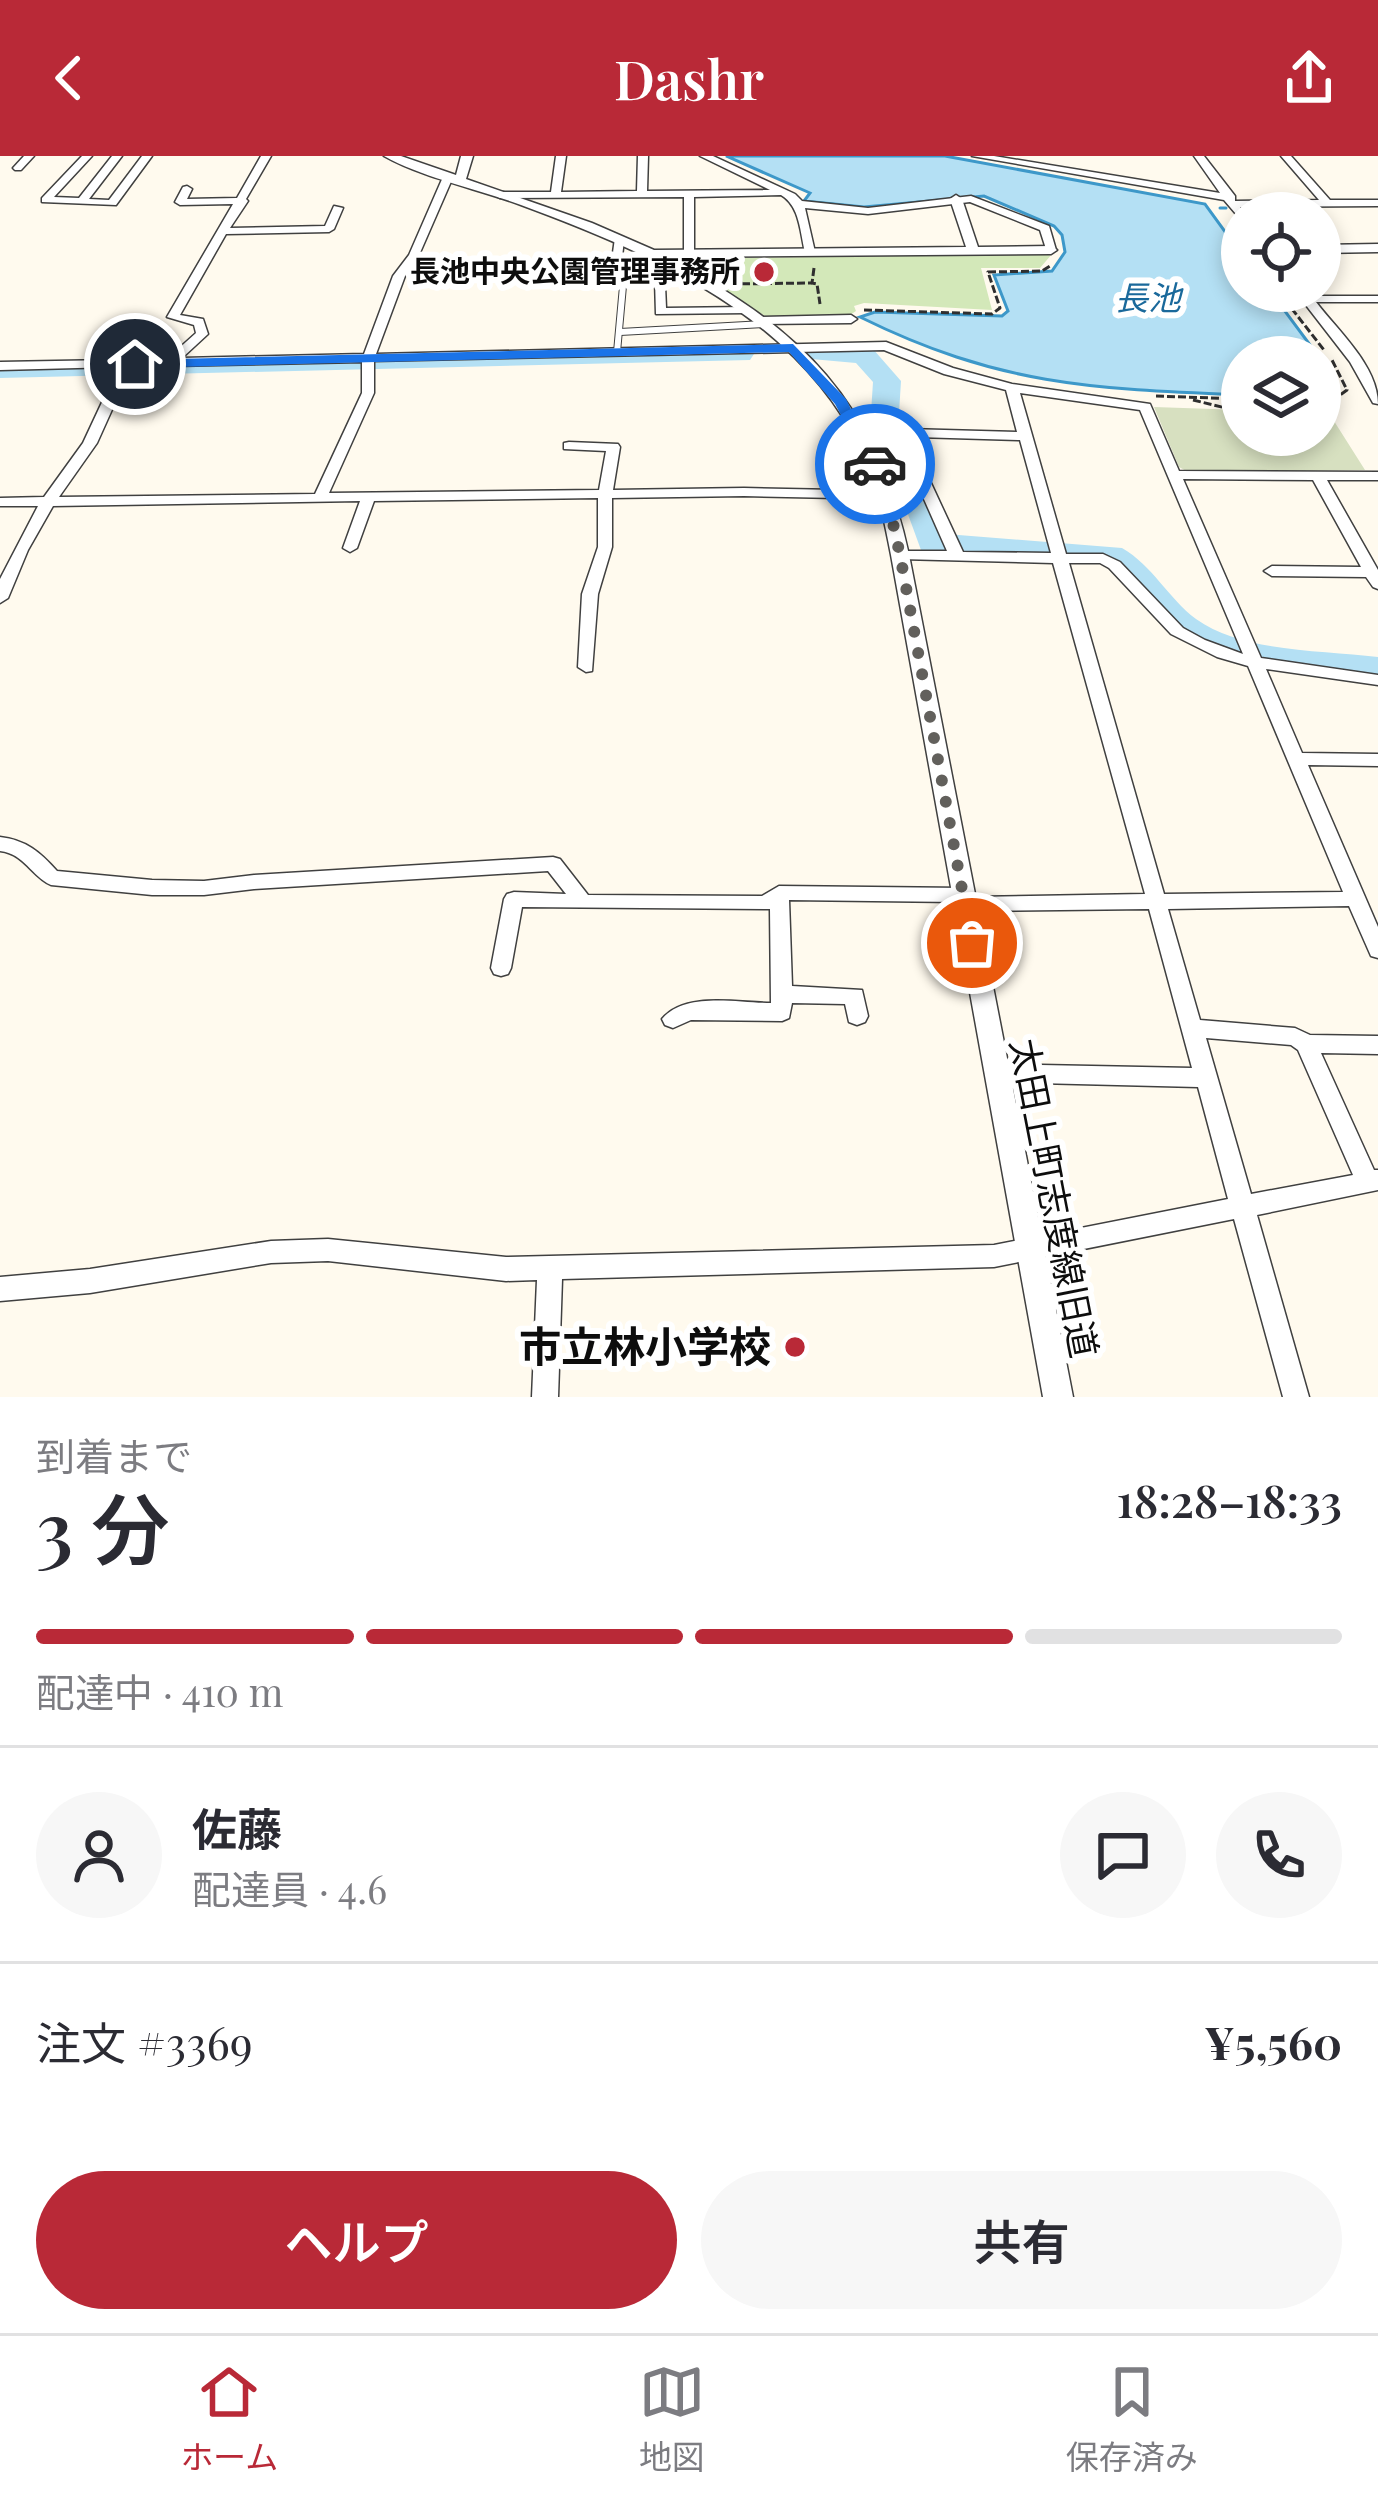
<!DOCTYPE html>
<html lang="ja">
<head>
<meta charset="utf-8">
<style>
	:root { --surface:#fff; --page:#f7f7f7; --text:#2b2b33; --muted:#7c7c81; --line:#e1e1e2; --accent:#b92937 }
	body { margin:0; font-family:"Playfair Display","Noto Sans JP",serif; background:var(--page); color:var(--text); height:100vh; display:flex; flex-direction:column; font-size:45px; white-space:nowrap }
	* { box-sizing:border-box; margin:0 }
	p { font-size:39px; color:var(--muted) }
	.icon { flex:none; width:66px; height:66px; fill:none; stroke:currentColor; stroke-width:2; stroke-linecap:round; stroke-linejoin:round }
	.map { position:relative; height:1241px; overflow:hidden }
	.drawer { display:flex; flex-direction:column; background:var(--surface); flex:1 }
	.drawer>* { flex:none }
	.buttons { position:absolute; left:1221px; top:36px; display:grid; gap:24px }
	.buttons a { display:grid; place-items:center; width:120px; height:120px; border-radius:50%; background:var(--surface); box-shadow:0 6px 18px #0003; font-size:60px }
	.pin { position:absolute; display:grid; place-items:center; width:102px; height:102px; color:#fff; margin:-51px; border:6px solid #fff; border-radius:50%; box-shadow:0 3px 12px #0007 }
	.courier { position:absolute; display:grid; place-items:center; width:120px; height:120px; margin:-60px; border:9px solid #1a73e8; border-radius:50%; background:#fff; color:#222; box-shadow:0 3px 15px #0007 }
	.summary em { font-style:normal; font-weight:600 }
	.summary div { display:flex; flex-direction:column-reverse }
	.summary { display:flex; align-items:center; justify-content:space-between; height:204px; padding:0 36px }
	h1 { font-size:78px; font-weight:600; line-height:90px }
	.bar { display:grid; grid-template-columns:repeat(4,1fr); gap:18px 12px; align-content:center; height:144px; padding:0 36px }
	.bar i { height:15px; border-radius:9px; background:var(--line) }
	.bar .active { background:var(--accent) }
	.bar p { grid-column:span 4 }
	.line { display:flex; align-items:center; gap:30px; padding:0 36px; border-top:3px solid var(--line) }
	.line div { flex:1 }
	.round { display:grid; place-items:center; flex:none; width:126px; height:126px; border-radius:63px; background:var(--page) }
	.action { display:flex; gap:24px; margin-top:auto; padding:24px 36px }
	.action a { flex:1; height:138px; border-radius:72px; background:var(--accent); color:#fff; font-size:48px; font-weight:600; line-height:138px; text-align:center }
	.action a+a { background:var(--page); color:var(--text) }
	header { display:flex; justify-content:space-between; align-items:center; height:156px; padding:0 36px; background:var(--accent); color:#fff; font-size:54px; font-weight:600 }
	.tab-bar { display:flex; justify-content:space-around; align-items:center; height:168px; border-top:3px solid var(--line); background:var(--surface); font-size:33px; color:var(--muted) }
	.tab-bar a { display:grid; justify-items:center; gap:6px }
	.tab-bar .active { color:var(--accent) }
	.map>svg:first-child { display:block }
	.green { fill:#d3e8b9 }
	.cemetery { fill:#d7e0c0 }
	.water { fill:#b4e0f4; stroke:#3d98c9; stroke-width:3 }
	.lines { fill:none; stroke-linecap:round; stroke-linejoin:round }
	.stream { stroke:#3d98c9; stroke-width:3 }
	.river { fill:#b4e0f4; fill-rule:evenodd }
	.service-casing { stroke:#404040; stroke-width:8 }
	.minor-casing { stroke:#404040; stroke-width:3 }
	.tertiary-casing { stroke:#404040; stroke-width:3 }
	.path { stroke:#2f2f2f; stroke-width:3; stroke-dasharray:8 3; stroke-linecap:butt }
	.service { stroke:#fff; stroke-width:6 }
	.minor { fill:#fff; fill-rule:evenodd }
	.tertiary { fill:#fff; fill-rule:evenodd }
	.route { fill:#1a73e8 }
	.done { stroke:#62605c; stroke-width:12; stroke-dasharray:0 21.6 }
	.poi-dot { fill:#b92937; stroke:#fff; stroke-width:4.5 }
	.labels { text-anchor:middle; stroke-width:12; stroke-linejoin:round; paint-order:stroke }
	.far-poi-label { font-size:30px; font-weight:bold; fill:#0d0d0d; stroke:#fff; text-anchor:end }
	.far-water-label { font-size:33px; font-style:italic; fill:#1a699b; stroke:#fff }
	.street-label { font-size:36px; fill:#0d0d0d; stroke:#fff }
	.near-poi-label { font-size:42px; font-weight:bold; fill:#0d0d0d; stroke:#fff; text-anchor:end }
</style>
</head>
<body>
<header><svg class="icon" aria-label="back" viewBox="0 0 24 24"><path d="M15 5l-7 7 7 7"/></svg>Dashr<svg class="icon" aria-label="share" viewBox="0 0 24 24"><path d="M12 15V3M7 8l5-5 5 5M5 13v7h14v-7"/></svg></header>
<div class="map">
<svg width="1378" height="1241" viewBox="0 0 1378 1241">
	<rect width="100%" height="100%" fill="#fffaee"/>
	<polygon class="green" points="1052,98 1040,112 981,112 992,154 864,147 854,150 856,155 847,161 770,163 674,103"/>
	<polygon class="cemetery" points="1154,251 1242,254 1242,279 1320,279 1320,254 1327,254 1365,314 1188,316 1179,311"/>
	<path class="water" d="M726 0H945L1205 48 1242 99V135H1270L1319 201H1242V239C1090 233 998 229 860 161L875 156 1002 160 1008 155 994 119 1052 115 1065 96 1062 79 1054 70 984 40 864 51 804 45 810 37Z"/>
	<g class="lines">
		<polyline class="stream" points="1220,52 1226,52"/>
		<g class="river">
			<path d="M809 188 873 193 901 225 899 257 946 378 1122 392C1153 410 1168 442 1196 463 1244 497 1322 494 1378 501V523C1318 515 1216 514 1169 475 1144 455 1131 425 1103 408L921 394 871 257 873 226 856 207 800 202 796 196 800 190Z"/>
			<polygon points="741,190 750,192 754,198 750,204 0,222 0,206"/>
		</g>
		<g class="service-casing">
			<g id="service">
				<polyline points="617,107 625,108 617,196"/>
				<polyline points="620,176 764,168"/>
			</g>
		</g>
		<g class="minor-casing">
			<g id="minor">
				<polygon points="24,0 34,0 21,14 15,14 13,12"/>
				<polygon points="82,0 92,0 54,41 79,42 112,0 122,0 89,43 109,44 142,0 152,0 116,49 42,46 42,42"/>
				<path d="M261 0H271L246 43 248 45 230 72 325 70 334 50 343 52 334 73 329 76 226 78 180 159 203 163 208 178 182 202 364 198 393 120 409 99 443 21 448 18 453 21 419 99 405 120 376 198 886 186 953 212 1012 228 1150 248 1179 315 1378 316V324H1327L1378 414V433L1373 431 1366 421 1272 420 1264 415 1272 410 1361 411 1313 324 1183 323 1261 502 1378 519V529L1266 513 1302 597 1378 598V610L1308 609 1378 771V802L1371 800 1349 750 1168 753 1200 864 1295 872 1310 879 1378 880V898L1321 897 1374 1014H1378V1034L1257 1059 1309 1241H1283L1234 1063 994 1111 562 1123 558 1241H532L537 1124 506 1125 328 1105 271 1107 90 1137 0 1145V1121L90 1113 271 1085 328 1083 506 1101 994 1089 1228 1043 1198 931 996 926 988 924 985 917 988 910 996 908 1192 912 1149 753 965 755 958 753 956 746 789 744 792 830 862 834 868 860 865 866 857 869 849 866 845 848 792 847 789 862 782 865 691 864 673 872 665 869 662 863C685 835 738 847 771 847L770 753 522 751 511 812 508 818 501 820 494 818 491 812 504 743 507 738 514 736 566 738 548 715 254 733 204 739H152L51 729C31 720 25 698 0 695V681C26 684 40 696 57 715L152 724 204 725 254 719 553 701 560 703 588 739 762 740 779 730 964 732 971 734 973 741 1145 738 1053 407 900 403 893 399 900 395H947L916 325 901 277 908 273 1017 276 1006 234 944 218 884 194 374 205V237L329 337 599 334 606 295 564 293V287L569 286 618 288 620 291 613 334 744 332 887 335 894 339 887 343 744 340 612 342V391L598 438 592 515 586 516 578 511 582 438 598 391V342L374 345 357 392 350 396 343 392 360 345 53 350 28 394 8 442 0 447V423L38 350H0V342L44 341 83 287 104 242 155 210 0 214V206L167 203 196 177 194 169 167 161 233 48 180 49 175 46 183 31 187 30 192 33 187 43 237 42ZM362 206V237L315 338 59 341 97 287 115 247 173 210ZM1020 237 1140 254 1243 498 1205 484 1183 472 1120 406 1103 398H1066ZM916 281 1020 284 1051 397 963 396 930 325ZM1069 407H1100L1109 412 1171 478 1217 501 1248 510 1343 736 1164 738ZM1206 882 1291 889 1298 894 1353 1019 1251 1038Z"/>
				<path d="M556 0H566L561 36 637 35 638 0H648L647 35 770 34 700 0H713L795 38 802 45 868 52 971 40 1049 70 1056 94 1047 96 1040 74 970 46 868 58 805 52 815 96 810 99 805 96C800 76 800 50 781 39L694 41V97L689 100 684 97V41L500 42 495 39 500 36H551Z"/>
				<polygon points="972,0 994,0 1220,37 1194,0 1204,0 1235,40 1235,45 1319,44 1281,0 1291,0 1330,44 1378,44 1378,50 1240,51 1244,57 1242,65 1224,44"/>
				<polygon points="615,82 624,84 621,109 585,110 585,106 612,104"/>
				<polygon points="698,120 702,121 702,125 665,129 666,152 746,151 752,154 746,157 656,158 655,124"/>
				<path d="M1295 135H1307L1311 140H1378V146H1316C1338 175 1378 210 1378 248L1373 247 1350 206Z"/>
				<polygon points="762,161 851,159 857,163 851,167 758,168 756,165"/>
			</g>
		</g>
		<g class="tertiary-casing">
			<g id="tertiary">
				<path d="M384 0H401L456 19 461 0H473L466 23 592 67 654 94 966 91 950 43 956 39 962 43 978 91 1051 90 1057 94 1051 98 667 101C803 174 875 244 909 399L1073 1241H1043L891 399C884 363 877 327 861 294 798 161 651 97 521 49 478 33 423 22 384 0Z"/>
				<polygon points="1378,88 1378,96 1320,97 1320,89"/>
			</g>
		</g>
		<g class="path">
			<polyline points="1232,72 1242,87"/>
			<polyline points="427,108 577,108"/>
			<polyline points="814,112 812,127 817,128 820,148"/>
			<polyline points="711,114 739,114 741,128"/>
			<polyline points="731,128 812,127"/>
			<polyline points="1278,135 1324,194"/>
			<polyline points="864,154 992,158 1000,152 988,116 1042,115 1050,110"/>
			<polyline points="1156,240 1242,243"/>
			<polyline points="1193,244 1234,254"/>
			<polyline points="1320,244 1336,242 1347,234 1331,202"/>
		</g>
		<use href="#service" class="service"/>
		<use href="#minor" class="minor"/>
		<use href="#tertiary" class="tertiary"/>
	</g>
	<polygon class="route" points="793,188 846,243 880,311 869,311 835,248 789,196 135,212 128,208 135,204"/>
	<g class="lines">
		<polyline class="done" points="875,308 885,331 900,399 972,787"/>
	</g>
	<g class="poi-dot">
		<circle cx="764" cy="116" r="12"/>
		<circle cx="795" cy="1191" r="12"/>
	</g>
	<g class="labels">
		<g class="far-poi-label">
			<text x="740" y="126">長池中央公園管理事務所</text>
		</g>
		<g class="far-water-label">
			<text x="1148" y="154">長池</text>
		</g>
		<g class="street-label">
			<text transform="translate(1054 1042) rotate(79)" y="13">太田上町志度線旧道</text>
		</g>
		<g class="near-poi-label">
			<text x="771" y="1206">市立林小学校</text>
		</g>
	</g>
</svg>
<div class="buttons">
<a><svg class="icon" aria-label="locate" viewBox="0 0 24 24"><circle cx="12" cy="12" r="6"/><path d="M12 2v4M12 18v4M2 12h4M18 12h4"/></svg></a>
<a><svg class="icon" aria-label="layers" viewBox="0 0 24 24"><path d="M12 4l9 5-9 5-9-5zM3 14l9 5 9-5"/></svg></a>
</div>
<div class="pin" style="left:972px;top:787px;background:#ea580c"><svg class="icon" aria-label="bag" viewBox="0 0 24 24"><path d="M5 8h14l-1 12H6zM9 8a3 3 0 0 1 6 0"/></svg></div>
<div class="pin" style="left:135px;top:208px;background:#1f2937"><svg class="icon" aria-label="home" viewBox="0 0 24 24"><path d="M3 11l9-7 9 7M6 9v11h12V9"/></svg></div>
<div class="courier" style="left:875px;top:308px"><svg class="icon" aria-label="car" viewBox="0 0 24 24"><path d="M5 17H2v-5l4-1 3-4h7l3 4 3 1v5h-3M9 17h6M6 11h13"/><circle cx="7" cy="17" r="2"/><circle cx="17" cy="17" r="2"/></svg></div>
</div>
<section class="drawer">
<div class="summary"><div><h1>3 分</h1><p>到着まで</p></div><em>18:28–18:33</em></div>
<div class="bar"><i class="active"></i><i class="active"></i><i class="active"></i><i></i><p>配達中 · 410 m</p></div>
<div class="line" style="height:216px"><a class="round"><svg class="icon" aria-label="person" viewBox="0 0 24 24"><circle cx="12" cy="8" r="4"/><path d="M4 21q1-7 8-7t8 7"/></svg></a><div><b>佐藤</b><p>配達員 · 4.6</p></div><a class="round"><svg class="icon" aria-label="chat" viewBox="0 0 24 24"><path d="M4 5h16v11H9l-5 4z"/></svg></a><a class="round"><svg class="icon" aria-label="phone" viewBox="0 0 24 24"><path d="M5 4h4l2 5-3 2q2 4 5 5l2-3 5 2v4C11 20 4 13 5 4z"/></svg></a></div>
<div class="line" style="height:156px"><div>注文 #3369</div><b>¥5,560</b></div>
<div class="action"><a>ヘルプ</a><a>共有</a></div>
</section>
<nav class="tab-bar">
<a class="active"><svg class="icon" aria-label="home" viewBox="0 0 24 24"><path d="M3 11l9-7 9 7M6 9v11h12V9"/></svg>ホーム</a>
<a><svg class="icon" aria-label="map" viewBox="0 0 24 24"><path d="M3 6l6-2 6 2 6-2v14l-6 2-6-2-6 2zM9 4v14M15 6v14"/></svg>地図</a>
<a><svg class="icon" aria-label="saved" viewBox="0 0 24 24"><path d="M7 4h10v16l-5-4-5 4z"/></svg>保存済み</a>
</nav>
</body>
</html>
